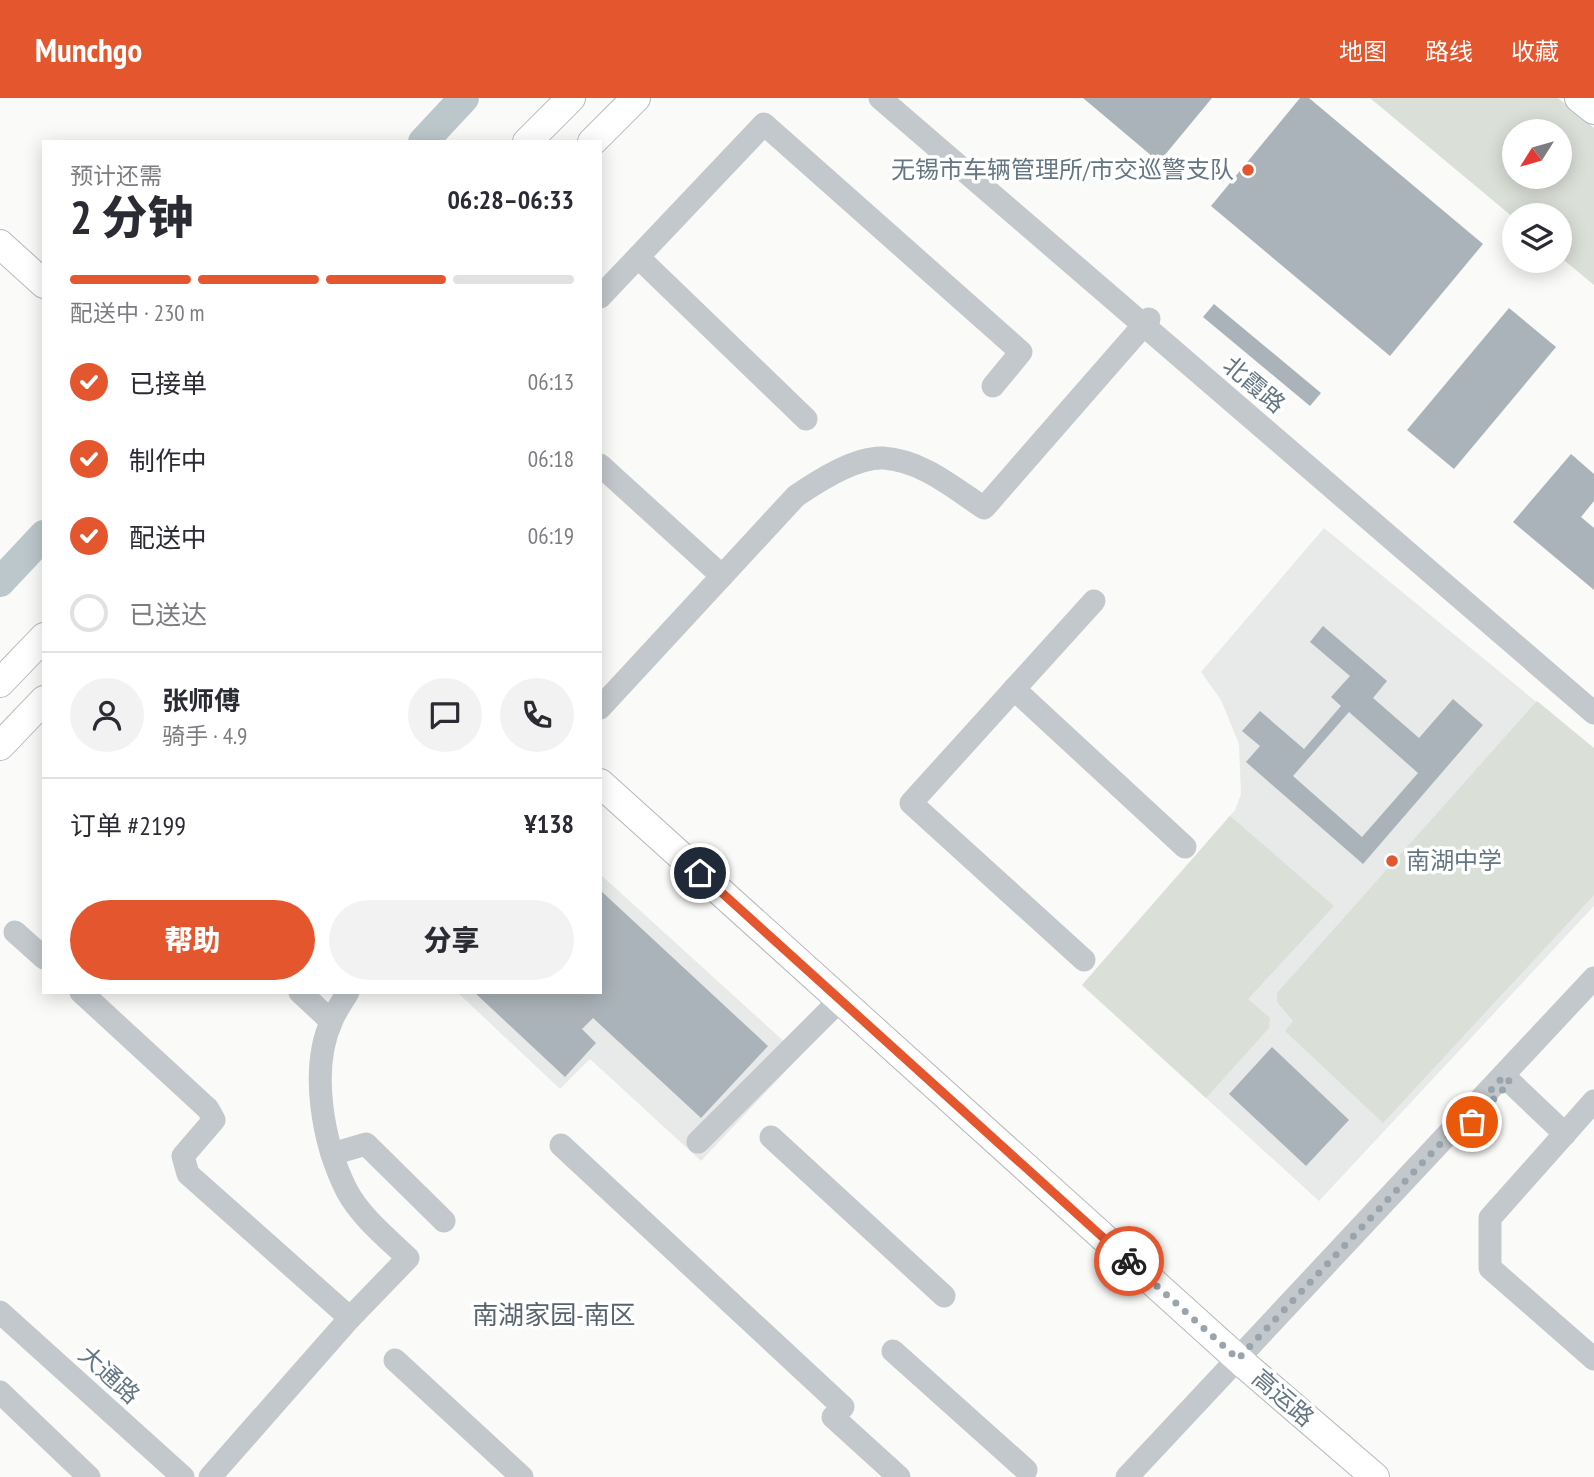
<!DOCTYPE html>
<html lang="zh">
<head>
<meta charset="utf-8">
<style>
	:root { --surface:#fff; --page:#f2f2f3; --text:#2b2b33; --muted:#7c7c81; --line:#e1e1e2; --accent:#e4572e }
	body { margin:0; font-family:"PT Sans Narrow","Noto Sans SC",sans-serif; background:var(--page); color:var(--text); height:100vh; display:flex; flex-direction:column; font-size:26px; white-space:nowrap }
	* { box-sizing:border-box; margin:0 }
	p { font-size:23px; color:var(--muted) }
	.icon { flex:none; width:38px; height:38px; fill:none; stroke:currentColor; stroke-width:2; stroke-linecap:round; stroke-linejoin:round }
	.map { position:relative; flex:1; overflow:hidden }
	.sheet { position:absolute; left:42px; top:42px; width:560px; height:854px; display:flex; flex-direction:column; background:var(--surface); border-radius:0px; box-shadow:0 4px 18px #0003 }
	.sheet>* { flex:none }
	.needle { width:46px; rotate:233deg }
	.fabs { position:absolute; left:1502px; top:21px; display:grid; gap:14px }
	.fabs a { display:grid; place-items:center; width:70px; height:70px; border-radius:50%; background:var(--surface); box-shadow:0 4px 18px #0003; font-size:35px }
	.pin { position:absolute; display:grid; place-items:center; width:60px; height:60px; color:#fff; margin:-30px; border:4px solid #fff; border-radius:50%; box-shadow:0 2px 7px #0007 }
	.courier { position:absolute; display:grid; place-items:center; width:70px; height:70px; margin:-35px; border:5px solid #e4572e; border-radius:50%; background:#fff; color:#222; box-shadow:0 2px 9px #0007 }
	.head em { font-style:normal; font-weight:800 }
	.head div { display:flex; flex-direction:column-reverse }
	.head { display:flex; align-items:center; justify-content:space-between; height:119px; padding:0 28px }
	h1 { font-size:46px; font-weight:800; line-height:52px }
	.bar { display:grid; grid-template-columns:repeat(4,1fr); gap:10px 7px; align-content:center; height:84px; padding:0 28px }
	.bar i { height:9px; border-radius:5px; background:var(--line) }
	.bar .current { background:var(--accent) }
	.bar p { grid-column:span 4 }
	.line { display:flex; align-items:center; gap:18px; padding:0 28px; border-top:2px solid var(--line) }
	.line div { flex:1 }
	.round { display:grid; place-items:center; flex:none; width:74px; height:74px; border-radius:37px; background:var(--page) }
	ol { padding:0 28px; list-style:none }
	li { display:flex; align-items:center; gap:21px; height:77px }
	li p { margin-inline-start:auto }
	li .icon { padding:7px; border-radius:50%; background:var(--accent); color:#fff; stroke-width:4 }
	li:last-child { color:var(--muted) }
	li i { width:38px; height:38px; border:4px solid var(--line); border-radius:50% }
	.cta { display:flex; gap:14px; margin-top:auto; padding:14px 28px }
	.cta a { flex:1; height:80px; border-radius:42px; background:var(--accent); color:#fff; font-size:28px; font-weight:800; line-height:80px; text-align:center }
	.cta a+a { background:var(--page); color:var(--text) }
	header { display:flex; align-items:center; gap:42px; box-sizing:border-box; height:98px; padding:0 35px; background:var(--accent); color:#fff }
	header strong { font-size:33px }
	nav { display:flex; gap:38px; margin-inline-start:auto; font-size:24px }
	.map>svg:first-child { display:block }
	.built { fill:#e8e9e9 }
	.green { fill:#dadfd7; fill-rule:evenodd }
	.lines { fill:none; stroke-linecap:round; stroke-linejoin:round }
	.river { stroke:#bbc7cb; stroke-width:30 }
	.building { fill:#aab3b9; fill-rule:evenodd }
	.major-casing { stroke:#b5babe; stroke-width:30 }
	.minor { stroke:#c3c8cc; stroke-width:23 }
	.major { stroke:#fff; stroke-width:28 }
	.done { stroke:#99a4ac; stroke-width:7; stroke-dasharray:0 12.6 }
	.route { stroke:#e4572e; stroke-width:9 }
	.poi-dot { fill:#e4572e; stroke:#fff; stroke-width:2.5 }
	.labels { text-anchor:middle; stroke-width:7; stroke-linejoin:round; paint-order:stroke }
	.poi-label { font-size:24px; fill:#657683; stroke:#fff; text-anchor:end }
	.street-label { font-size:24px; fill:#657683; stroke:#fff }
	.neighbourhood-label { font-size:26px; fill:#57646e; stroke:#fff }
</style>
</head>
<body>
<header>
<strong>Munchgo</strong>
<nav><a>地图</a><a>路线</a><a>收藏</a></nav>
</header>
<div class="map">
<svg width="1594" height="1379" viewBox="0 0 1594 1379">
	<rect width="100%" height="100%" fill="#fafaf8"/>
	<g class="built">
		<polygon points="1324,430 1594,651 1594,808 1319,1103 1082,887 1235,712 1241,696 1239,646 1221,602 1201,574"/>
		<polygon points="600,776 800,958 701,1063 590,961 560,991 457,894 600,894"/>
	</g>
	<g class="green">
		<path d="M1370 0H1558L1594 30V187L1559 158V117H1514V120ZM1514 33H1559V79H1514Z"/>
		<polygon points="1537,603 1594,650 1594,797 1383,1025 1285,933 1293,923 1277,904 1277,895"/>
		<polygon points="1230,718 1334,808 1248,901 1270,920 1269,930 1206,1000 1082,887"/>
	</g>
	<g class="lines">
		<g class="river">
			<polyline points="423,44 464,0"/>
			<polyline points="0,484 44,437"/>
		</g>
	</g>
	<g class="building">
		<polygon points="1083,0 1212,0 1159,64"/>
		<polygon points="1300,0 1309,0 1483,146 1390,258 1211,108"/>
		<polygon points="1214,206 1321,295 1310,308 1203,219"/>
		<polygon points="1509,210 1556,249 1454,371 1407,332"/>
		<polygon points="1571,356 1594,376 1594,403 1581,419 1594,430 1594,492 1513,424"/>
		<path d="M1323 528 1387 583 1373 600 1419 640 1453 601 1483 627 1363 766 1246 664 1260 648 1242 633 1260 613 1304 651 1341 608 1331 599 1350 578 1310 544ZM1349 614 1418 675 1362 739 1293 678Z"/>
		<polygon points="600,792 768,948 701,1020 593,920 582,931 596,945 565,979 474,894 600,894"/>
		<polygon points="1272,949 1349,1022 1306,1068 1229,996"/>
	</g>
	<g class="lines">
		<g class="major-casing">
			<g id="major">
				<polyline points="1579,0 1594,12"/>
				<polyline points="527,44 571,0"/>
				<polyline points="592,44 636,0"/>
				<polyline points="0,146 44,186"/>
				<polyline points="0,585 44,539"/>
				<polyline points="0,648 44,602"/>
				<polyline points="600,685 1246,1268 1375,1379"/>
			</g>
		</g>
		<g class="minor">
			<polyline points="880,0 1594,615"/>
			<polyline points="638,159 806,321"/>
			<polyline points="600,199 764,26 1021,254 993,288"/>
			<polyline points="600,367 722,478"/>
			<polyline points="1014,591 1185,749"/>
			<path d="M600 610 796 398C818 383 855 359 883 360 921 362 954 390 984 410L1149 221"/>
			<polyline points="15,834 44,860"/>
			<polyline points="1084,862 911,705 1094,503"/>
			<polyline points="81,894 208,1011 214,1022 183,1058 188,1076 350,1220"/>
			<polyline points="300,894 331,923"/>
			<polyline points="1504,978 1565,1036"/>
			<polyline points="1594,1003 1490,1120 1490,1170 1594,1261"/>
			<polyline points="771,1039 944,1198"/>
			<polyline points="698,1044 836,906"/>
			<polyline points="561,1047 843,1309"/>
			<polyline points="332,1056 366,1046 444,1123"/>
			<polyline points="0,1214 183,1379"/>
			<polyline points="893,1253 1026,1372"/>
			<polyline points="395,1262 522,1379"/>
			<polyline points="0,1294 89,1379"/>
			<polyline points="833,1319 899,1379"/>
			<path d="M210 1379 350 1220 408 1160C387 1140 361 1119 347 1093 323 1046 309 971 332 922 336 912 343 903 348 894"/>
			<polyline points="1127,1379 1594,880"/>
		</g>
		<use href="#major" class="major"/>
	</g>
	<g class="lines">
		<polyline class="done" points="1129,1163 1238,1261 1504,978 1510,984 1472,1024"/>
		<polyline class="route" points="700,775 1129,1163"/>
	</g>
	<g class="poi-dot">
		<circle cx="1248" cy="72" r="7"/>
		<circle cx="1392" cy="763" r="7"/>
	</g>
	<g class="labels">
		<g class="poi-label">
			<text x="1234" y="80">无锡市车辆管理所/市交巡警支队</text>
			<text x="1406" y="771" text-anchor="start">南湖中学</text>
		</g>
		<g class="street-label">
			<text transform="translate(1254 287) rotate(40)" y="8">北霞路</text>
			<text transform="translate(109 1277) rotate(42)" y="8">大通路</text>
			<text transform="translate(1283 1300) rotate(41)" y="8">高运路</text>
		</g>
		<g class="neighbourhood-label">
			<text x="554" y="1226">南湖家园-南区</text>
		</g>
	</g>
</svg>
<div class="fabs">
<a><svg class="needle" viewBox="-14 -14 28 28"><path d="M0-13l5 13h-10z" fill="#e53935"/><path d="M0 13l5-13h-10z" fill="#7c7c81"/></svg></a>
<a><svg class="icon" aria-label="layers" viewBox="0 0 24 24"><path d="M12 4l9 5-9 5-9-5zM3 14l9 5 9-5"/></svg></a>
</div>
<div class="pin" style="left:1472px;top:1024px;background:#ea580c"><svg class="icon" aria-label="bag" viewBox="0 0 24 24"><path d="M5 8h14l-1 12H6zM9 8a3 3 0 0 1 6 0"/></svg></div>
<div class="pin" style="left:700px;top:775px;background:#1f2937"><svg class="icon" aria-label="home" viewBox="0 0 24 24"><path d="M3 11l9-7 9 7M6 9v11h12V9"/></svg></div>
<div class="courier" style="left:1129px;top:1163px"><svg class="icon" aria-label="bike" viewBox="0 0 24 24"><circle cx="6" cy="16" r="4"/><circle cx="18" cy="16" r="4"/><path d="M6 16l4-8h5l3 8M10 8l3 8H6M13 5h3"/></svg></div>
<section class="sheet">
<div class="head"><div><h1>2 分钟</h1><p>预计还需</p></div><em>06:28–06:33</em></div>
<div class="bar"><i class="current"></i><i class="current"></i><i class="current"></i><i></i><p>配送中 · 230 m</p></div>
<ol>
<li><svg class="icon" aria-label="check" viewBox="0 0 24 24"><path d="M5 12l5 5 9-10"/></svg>已接单<p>06:13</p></li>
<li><svg class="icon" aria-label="check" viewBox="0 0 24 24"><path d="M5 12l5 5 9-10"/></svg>制作中<p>06:18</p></li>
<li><svg class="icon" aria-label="check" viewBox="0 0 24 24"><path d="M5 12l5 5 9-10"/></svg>配送中<p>06:19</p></li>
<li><i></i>已送达</li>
</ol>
<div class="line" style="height:126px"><a class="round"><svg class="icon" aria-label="person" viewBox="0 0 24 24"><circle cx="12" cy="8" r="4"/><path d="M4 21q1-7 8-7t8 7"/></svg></a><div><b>张师傅</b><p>骑手 · 4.9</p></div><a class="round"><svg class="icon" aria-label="chat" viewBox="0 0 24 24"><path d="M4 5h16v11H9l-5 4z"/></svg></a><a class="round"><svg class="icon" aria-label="phone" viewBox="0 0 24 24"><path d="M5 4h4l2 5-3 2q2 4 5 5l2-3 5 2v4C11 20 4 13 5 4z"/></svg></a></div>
<div class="line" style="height:91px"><div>订单 #2199</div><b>¥138</b></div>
<div class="cta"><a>帮助</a><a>分享</a></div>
</section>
</div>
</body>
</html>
